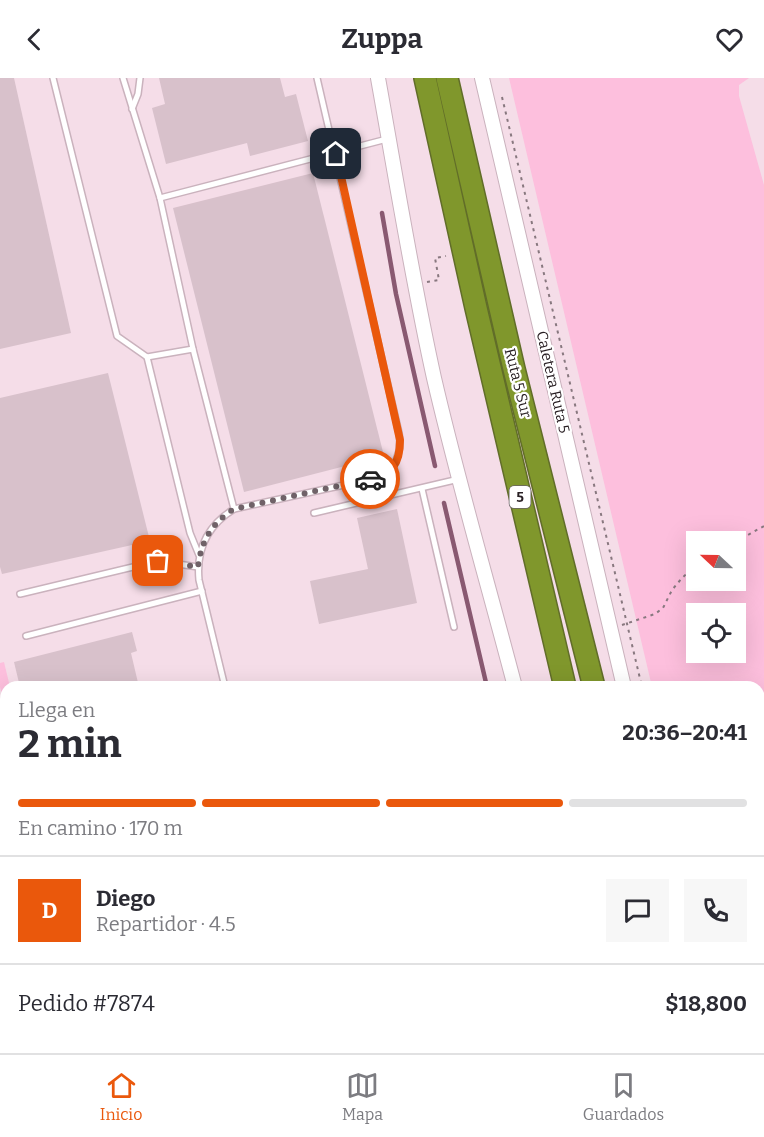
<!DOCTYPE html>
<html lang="es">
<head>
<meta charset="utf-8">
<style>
	:root { --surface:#fff; --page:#f7f7f7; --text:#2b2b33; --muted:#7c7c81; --line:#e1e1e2; --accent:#ea580c }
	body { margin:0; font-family:Bitter,serif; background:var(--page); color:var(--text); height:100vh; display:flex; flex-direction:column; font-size:22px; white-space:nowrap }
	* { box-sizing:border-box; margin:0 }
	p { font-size:20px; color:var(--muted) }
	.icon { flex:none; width:33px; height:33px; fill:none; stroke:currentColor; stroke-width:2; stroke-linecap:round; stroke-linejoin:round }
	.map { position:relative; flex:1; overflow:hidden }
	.side { position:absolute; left:0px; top:603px; width:765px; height:372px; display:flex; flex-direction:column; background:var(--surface); border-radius:18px 18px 0 0; box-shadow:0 6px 24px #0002 }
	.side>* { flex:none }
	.needle { width:39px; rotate:292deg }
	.controls { position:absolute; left:686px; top:453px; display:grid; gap:12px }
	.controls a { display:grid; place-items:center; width:60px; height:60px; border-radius:0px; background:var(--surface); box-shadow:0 6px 24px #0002; font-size:30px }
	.pin { position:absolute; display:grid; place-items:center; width:51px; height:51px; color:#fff; margin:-26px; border-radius:12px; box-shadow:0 3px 9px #0006 }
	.courier { position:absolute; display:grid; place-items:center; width:60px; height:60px; margin:-30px; border:4px solid #ea580c; border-radius:50%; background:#fff; color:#222; box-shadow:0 2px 8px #0007 }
	.head em { font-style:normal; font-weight:700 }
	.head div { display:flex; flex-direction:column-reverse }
	.head { display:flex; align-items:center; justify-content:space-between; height:102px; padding:0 18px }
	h1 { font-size:39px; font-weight:700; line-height:45px }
	.bar { display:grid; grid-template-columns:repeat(4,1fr); gap:9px 6px; align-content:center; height:72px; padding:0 18px }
	.bar i { height:8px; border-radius:4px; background:var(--line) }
	.bar .selected { background:var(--accent) }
	.bar p { grid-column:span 4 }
	.line { display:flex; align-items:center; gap:15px; padding:0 18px; border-top:2px solid var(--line) }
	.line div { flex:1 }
	.round { display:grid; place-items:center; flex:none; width:63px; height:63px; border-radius:0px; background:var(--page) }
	header { display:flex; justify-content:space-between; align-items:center; height:78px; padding:0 18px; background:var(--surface); font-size:27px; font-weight:700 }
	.tab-bar { display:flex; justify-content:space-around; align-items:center; height:84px; border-top:2px solid var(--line); background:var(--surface); font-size:16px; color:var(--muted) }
	.tab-bar a { display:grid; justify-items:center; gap:3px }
	.tab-bar .selected { color:var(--accent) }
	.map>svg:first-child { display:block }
	.grass { fill:#fdbfdd; fill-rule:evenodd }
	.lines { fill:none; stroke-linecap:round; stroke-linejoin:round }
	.stream { stroke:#895971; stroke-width:4.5 }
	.building { fill:#d8c1cb }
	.service-casing { stroke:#cab2bd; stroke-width:8 }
	.minor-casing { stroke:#cab2bd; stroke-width:14 }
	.tertiary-casing { stroke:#cab2bd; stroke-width:16 }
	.motorway-casing { stroke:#616d29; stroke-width:24 }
	.path { stroke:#88787f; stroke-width:2; stroke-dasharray:3 4.5; stroke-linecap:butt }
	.service { stroke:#fff; stroke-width:5 }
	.minor { stroke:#fff; stroke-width:10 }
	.tertiary { stroke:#fff; stroke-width:14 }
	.motorway { stroke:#80972c; stroke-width:21 }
	.done { stroke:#706268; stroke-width:6; stroke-dasharray:0 10.8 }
	.route { stroke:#ea580c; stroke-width:8 }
	.labels { text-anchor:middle; stroke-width:4.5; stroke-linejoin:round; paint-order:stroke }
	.shield { fill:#fff; stroke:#686265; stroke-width:1.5 }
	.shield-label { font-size:14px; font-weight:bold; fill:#281f23 }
	.street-label { font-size:15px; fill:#281f23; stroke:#fff }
</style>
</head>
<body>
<header><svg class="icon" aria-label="back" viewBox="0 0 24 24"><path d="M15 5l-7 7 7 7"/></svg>Zuppa<svg class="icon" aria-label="heart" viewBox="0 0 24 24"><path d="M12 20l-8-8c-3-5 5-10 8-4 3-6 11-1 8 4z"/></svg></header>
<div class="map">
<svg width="764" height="975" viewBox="0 0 764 975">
	<rect width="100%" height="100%" fill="#f5dde8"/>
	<g class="grass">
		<path d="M509 0H749L739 7V18L764 107V975H743L742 969H759V609H652ZM696 464H735V502H696ZM696 536H735V574H696Z"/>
		<polygon points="4,584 10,609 6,609 6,635 0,609 0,585"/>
		<polygon points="23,969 63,969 55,975 27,975"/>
	</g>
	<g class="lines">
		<g class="stream">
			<polyline points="382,135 396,216 435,388"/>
			<polyline points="444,425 487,609"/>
			<polyline points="582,969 584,975"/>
		</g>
	</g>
	<g class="building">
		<polygon points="0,0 14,0 71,255 0,271"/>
		<polygon points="159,0 280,0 285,19 296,16 308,63 250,78 247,65 166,86 152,30 165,26"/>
		<polygon points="313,95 384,378 244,414 173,130"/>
		<polygon points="108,295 150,463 2,496 0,489 0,320"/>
		<polygon points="397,431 417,525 319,546 310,503 368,491 357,440"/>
		<polygon points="132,554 137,573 131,575 139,609 20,609 14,584"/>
	</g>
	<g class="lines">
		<g class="service-casing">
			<g id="service">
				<polyline points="53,0 117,258 147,279 193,271"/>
				<polyline points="123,0 160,120"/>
				<polyline points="132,31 138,16 140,0"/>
				<polyline points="147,279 190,455 199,477"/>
				<polyline points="422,411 454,549"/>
				<path d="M234 431 385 398C397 386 402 372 399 355L317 0"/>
				<polyline points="314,435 459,401"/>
				<polyline points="20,516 158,483 198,489"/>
				<polyline points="26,558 202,513"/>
				<path d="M225 609 199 502C196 471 208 447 234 431L193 271 160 120 387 61"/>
				<polyline points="455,609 462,607 463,609"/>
				<polyline points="312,969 313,975"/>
				<polyline points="540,969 541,975"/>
				<polyline points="390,975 414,969"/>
			</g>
		</g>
		<g class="minor-casing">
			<g id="minor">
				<polyline points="0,650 6,675"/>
				<polyline points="0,758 6,757"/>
				<polyline points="0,847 6,846"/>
				<polyline points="0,961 6,957"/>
			</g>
		</g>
		<g class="tertiary-casing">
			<g id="tertiary">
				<path d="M378 0C396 100 412 201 434 300 458 404 488 506 515 609"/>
				<polyline points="482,0 624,609"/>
				<polyline points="603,969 605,975"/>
				<polyline points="712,969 713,975"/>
			</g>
		</g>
		<g class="motorway-casing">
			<g id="motorway">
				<polyline points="425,0 476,230 565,609"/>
				<polyline points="447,0 514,291 594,609"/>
				<polyline points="649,969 650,975"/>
				<polyline points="677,969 678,975"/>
			</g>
		</g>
		<g class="path">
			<polyline points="502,19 642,609"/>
			<polyline points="427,204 439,202 435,180 446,178"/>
			<polyline points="735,464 764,448"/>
			<polyline points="622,547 655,536 663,530 672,512 682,500 696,487"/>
			<polyline points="730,969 731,975"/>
		</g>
		<use href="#service" class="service"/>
		<use href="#minor" class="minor"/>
		<use href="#tertiary" class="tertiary"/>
		<use href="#motorway" class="motorway"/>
	</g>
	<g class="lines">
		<path class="done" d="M158 483 198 489C201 463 212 445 234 431L370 401"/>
		<path class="route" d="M336 76 400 362C400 386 392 396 370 401"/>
	</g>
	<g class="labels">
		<rect class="shield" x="509.5" y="408" width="21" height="22" rx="4.5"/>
		<g class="shield-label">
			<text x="520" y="424">5</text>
		</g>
		<g class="street-label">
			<text transform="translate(553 304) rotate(77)" y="5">Caletera Ruta 5</text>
			<text transform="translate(518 305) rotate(76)" y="5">Ruta 5 Sur</text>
		</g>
	</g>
</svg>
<div class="controls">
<a><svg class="needle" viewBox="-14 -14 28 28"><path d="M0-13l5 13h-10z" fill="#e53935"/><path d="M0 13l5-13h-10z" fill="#7c7c81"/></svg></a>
<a><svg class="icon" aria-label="locate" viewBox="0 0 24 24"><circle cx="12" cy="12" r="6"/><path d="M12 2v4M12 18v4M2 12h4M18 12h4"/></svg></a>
</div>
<div class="pin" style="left:158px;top:483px;background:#ea580c"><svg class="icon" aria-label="bag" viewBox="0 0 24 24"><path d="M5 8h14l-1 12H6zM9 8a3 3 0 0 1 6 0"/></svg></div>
<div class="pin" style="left:336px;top:76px;background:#1f2937"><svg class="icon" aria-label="home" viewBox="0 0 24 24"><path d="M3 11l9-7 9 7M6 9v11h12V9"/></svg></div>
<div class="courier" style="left:370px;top:401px"><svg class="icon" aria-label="car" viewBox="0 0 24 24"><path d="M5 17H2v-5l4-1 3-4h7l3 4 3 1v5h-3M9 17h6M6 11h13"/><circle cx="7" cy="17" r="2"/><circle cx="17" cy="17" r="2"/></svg></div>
<section class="side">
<div class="head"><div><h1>2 min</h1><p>Llega en</p></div><em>20:36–20:41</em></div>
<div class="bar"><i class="selected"></i><i class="selected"></i><i class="selected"></i><i></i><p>En camino · 170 m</p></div>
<div class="line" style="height:108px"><b class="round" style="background:var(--accent);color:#fff">D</b><div><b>Diego</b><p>Repartidor · 4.5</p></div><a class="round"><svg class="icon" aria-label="chat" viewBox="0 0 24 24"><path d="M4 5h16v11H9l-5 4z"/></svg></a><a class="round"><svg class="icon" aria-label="phone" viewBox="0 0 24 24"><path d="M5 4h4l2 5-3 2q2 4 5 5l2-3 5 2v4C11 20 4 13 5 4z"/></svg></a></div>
<div class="line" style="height:78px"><div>Pedido #7874</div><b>$18,800</b></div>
</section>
</div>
<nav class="tab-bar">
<a class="selected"><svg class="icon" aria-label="home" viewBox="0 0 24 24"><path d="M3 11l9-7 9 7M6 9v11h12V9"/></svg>Inicio</a>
<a><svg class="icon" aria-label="map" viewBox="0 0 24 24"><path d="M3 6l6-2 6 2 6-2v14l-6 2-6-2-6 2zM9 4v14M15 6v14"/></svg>Mapa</a>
<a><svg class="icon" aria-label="saved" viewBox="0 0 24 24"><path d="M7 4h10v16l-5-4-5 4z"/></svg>Guardados</a>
</nav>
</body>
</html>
